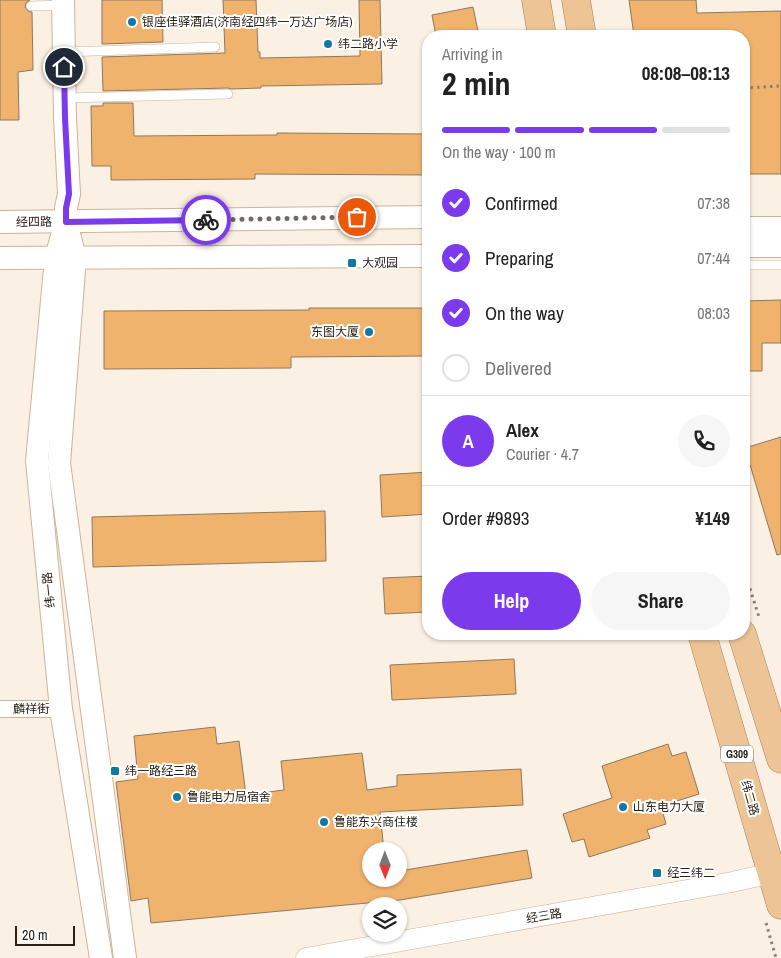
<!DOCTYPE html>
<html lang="en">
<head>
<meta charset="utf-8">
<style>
	:root { --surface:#fff; --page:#f6f6f6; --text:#222; --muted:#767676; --line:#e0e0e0; --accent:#7c3aed }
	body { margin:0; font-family:"Archivo Narrow","Noto Sans SC",sans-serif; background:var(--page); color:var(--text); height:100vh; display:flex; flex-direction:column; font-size:19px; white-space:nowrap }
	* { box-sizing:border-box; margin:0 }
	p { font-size:16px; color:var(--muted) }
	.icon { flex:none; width:28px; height:28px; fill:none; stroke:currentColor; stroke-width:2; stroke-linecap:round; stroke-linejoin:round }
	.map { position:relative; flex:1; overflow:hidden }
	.drawer { position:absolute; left:422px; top:30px; width:328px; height:610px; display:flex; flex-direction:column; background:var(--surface); border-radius:20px; box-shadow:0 1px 4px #0004 }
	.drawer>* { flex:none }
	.needle { width:32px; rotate:179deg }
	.fabs { position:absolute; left:362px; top:842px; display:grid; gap:10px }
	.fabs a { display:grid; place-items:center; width:45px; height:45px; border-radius:50%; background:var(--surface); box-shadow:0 1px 4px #0004; font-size:25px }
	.scale { position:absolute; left:15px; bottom:12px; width:60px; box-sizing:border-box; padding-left:5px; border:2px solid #2b2116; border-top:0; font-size:14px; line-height:18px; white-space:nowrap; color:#2b2116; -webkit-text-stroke:4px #fff; paint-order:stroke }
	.pin { position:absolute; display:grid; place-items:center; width:42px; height:42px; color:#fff; margin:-21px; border:2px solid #fff; border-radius:50%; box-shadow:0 1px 5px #0007 }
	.courier { position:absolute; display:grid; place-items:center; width:50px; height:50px; margin:-25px; border:4px solid #7c3aed; border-radius:50%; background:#fff; color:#222; box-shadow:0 1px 6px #0007 }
	.headline em { font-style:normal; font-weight:700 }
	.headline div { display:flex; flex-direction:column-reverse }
	.headline { display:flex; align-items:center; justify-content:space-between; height:85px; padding:0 20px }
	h1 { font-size:32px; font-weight:700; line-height:38px }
	.bar { display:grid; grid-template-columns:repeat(4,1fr); gap:8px 5px; align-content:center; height:60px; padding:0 20px }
	.bar i { height:6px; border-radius:4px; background:var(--line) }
	.bar .current { background:var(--accent) }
	.bar p { grid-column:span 4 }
	.line { display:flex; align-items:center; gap:12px; padding:0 20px; border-top:1px solid var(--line) }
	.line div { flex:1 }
	.round { display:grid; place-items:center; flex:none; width:52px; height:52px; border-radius:26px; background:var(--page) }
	ol { padding:0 20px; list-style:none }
	li { display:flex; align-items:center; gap:15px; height:55px }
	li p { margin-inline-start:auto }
	li .icon { padding:5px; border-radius:50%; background:var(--accent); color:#fff; stroke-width:4 }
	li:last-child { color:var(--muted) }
	li i { width:28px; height:28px; border:2px solid var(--line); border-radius:50% }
	.primary-button { display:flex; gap:10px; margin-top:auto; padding:10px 20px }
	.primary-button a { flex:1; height:58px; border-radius:30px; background:var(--accent); color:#fff; font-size:20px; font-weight:700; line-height:58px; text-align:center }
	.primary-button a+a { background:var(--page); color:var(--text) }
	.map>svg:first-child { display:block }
	.building { fill:#f0b36e; stroke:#90785d }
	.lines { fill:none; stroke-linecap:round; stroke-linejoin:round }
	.service-casing { stroke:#ceb397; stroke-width:10 }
	.minor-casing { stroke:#ceb397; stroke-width:18 }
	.tertiary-casing { stroke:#ceb397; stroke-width:21 }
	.secondary-casing { stroke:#ceb397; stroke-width:24 }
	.trunk-casing { stroke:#a68158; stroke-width:29 }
	.path { stroke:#8a7f74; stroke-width:3; stroke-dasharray:2.5 4; stroke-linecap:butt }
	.service { stroke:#fff; stroke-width:9 }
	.minor { stroke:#fff; stroke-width:16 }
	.tertiary { stroke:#fff; stroke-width:20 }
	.secondary { stroke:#fff; stroke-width:22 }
	.trunk { stroke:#ecc496; stroke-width:28 }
	.done { stroke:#74695e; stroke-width:5; stroke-dasharray:0 9 }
	.route { stroke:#7c3aed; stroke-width:6 }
	.poi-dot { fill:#1179a4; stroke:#fff; stroke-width:2 }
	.labels { text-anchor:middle; stroke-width:4; stroke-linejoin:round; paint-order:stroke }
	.shield { fill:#fff; stroke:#6b645c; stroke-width:1 }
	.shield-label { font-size:11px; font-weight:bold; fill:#2b2116 }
	.poi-label { font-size:12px; fill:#2b2116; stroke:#fff; text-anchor:start }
	.street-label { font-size:12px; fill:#2b2116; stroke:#fff }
</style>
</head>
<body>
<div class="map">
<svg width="781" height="958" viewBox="0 0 781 958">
	<rect width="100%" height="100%" fill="#fbf0e4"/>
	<g class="building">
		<polygon points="0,0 30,0 26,3 25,7 28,11 32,12 33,70 18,72 19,120 0,120"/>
		<polygon points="102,0 162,0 163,42 102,44"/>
		<polygon points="223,0 256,0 258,52 260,52 260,58 360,56 359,0 380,0 382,84 261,86 261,88 231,89 228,88 103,91 102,57 225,53"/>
		<polygon points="629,0 696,0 697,13 781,11 781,174 744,174 744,36 634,36"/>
		<polygon points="473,7 479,36 436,36 432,15"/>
		<polygon points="103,103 133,103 134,136 277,135 277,133 429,134 429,175 255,174 255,179 111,180 111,166 92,166 91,106 103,106"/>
		<polygon points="781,300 781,343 762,343 762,371 744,371 744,301"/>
		<polygon points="309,308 429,308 429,356 291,357 291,368 104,369 104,311 309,310"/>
		<polygon points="781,437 781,554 777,555 745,448"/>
		<polygon points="429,472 429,514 382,517 380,475"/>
		<polygon points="325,511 326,561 93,567 92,517"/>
		<polygon points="429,576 429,612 385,614 383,578"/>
		<polygon points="514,659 516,694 392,700 390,665"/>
		<polygon points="215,727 217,744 239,741 246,795 284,790 281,761 362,753 367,790 397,786 397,775 521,769 523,805 380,812 384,851 371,851 371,879 399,879 399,871 527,850 532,878 400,900 151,923 148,898 131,901 116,782 138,779 134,736"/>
		<polygon points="668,744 672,756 686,752 699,794 661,806 666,824 647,830 650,838 589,857 584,839 572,842 563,814 612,798 602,766"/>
	</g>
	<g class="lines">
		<g class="service-casing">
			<g id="service">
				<polyline points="31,6 63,5"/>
				<polyline points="64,52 215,47"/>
				<polyline points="65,98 228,94"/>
				<polyline points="744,265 781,265"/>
			</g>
		</g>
		<g class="minor-casing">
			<polyline id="minor" points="0,709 61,709"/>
		</g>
		<g class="tertiary-casing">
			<polyline id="tertiary" points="306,958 732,882 781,871"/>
		</g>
		<g class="secondary-casing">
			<g id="secondary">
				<polyline points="63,0 65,118 69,194 66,208 66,222 75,258 59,463 125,958"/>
				<polyline points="0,222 429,217"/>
				<polyline points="65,225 56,258 37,461 61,709 101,958"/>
				<polyline points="744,228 781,228"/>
				<polyline points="744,246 781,246"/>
				<polyline points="0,258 429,256"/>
			</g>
		</g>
		<g class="trunk-casing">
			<g id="trunk">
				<polyline points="536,0 542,36"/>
				<polyline points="576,0 582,36"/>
				<polyline points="702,634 781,905"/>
				<polyline points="742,634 781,759"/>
			</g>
		</g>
		<g class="path">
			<polyline points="744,88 781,86"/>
			<polyline points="744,570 759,617"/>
			<polyline points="766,923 776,958"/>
		</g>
		<use href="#service" class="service"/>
		<use href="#minor" class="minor"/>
		<use href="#tertiary" class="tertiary"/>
		<use href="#secondary" class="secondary"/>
		<use href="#trunk" class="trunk"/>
	</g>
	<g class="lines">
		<polyline class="done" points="206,220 357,217"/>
		<polyline class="route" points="64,67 65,118 69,194 66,208 66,222 206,220"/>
	</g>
	<g class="poi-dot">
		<circle cx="132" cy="22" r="5"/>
		<circle cx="328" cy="44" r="5"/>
		<rect x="347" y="258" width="10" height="10" rx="2.5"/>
		<circle cx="369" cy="332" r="5"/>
		<rect x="110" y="766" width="10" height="10" rx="2.5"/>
		<circle cx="177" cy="797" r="5"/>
		<circle cx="623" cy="807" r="5"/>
		<circle cx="324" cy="822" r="5"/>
		<rect x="652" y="868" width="10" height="10" rx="2.5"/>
	</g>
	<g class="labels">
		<rect class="shield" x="721" y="745.5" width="32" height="17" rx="4"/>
		<g class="shield-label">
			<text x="737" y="758">G309</text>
		</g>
		<g class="poi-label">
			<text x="142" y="26">银座佳驿酒店(济南经四纬一万达广场店)</text>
			<text x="338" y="48">纬二路小学</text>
			<text x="362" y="267">大观园</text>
			<text x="359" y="336" text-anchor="end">东图大厦</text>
			<text x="125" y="775">纬一路经三路</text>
			<text x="187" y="801">鲁能电力局宿舍</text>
			<text x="633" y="811">山东电力大厦</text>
			<text x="334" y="826">鲁能东兴商住楼</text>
			<text x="667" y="877">经三纬二</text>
		</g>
		<g class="street-label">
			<text transform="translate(34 222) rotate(-1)" y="4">经四路</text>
			<text transform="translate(49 590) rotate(-96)" y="4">纬一路</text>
			<text x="31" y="713">麟祥街</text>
			<text transform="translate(750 798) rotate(74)" y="4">纬二路</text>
			<text transform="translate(544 916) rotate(-10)" y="4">经三路</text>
		</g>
	</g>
</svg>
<div class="fabs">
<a><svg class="needle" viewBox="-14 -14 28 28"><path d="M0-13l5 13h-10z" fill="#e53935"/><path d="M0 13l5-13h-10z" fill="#767676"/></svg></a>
<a><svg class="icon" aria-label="layers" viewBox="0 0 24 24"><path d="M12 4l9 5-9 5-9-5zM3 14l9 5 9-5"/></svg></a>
</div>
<div class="scale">20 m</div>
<div class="pin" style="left:357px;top:217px;background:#ea580c"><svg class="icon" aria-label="bag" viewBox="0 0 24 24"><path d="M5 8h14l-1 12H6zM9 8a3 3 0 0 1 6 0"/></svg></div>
<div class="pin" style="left:64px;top:67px;background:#1f2937"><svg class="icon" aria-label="home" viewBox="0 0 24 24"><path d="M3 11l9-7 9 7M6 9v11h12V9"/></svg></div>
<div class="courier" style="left:206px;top:220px"><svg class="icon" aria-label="bike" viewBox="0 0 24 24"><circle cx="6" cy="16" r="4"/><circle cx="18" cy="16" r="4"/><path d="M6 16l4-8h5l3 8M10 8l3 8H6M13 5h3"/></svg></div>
<section class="drawer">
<div class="headline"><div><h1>2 min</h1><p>Arriving in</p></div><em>08:08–08:13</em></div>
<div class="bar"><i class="current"></i><i class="current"></i><i class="current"></i><i></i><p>On the way · 100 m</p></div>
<ol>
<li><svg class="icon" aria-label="check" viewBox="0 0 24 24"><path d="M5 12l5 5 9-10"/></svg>Confirmed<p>07:38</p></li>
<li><svg class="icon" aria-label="check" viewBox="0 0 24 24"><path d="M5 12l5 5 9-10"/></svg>Preparing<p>07:44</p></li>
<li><svg class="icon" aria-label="check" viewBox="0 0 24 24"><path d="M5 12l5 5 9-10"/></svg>On the way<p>08:03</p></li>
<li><i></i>Delivered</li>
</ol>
<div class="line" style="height:90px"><b class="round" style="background:var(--accent);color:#fff">A</b><div><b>Alex</b><p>Courier · 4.7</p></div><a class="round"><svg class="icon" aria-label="phone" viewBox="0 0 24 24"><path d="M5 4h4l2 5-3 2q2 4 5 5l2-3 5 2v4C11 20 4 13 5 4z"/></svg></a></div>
<div class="line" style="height:65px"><div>Order #9893</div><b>¥149</b></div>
<div class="primary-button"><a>Help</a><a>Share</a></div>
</section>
</div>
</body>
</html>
